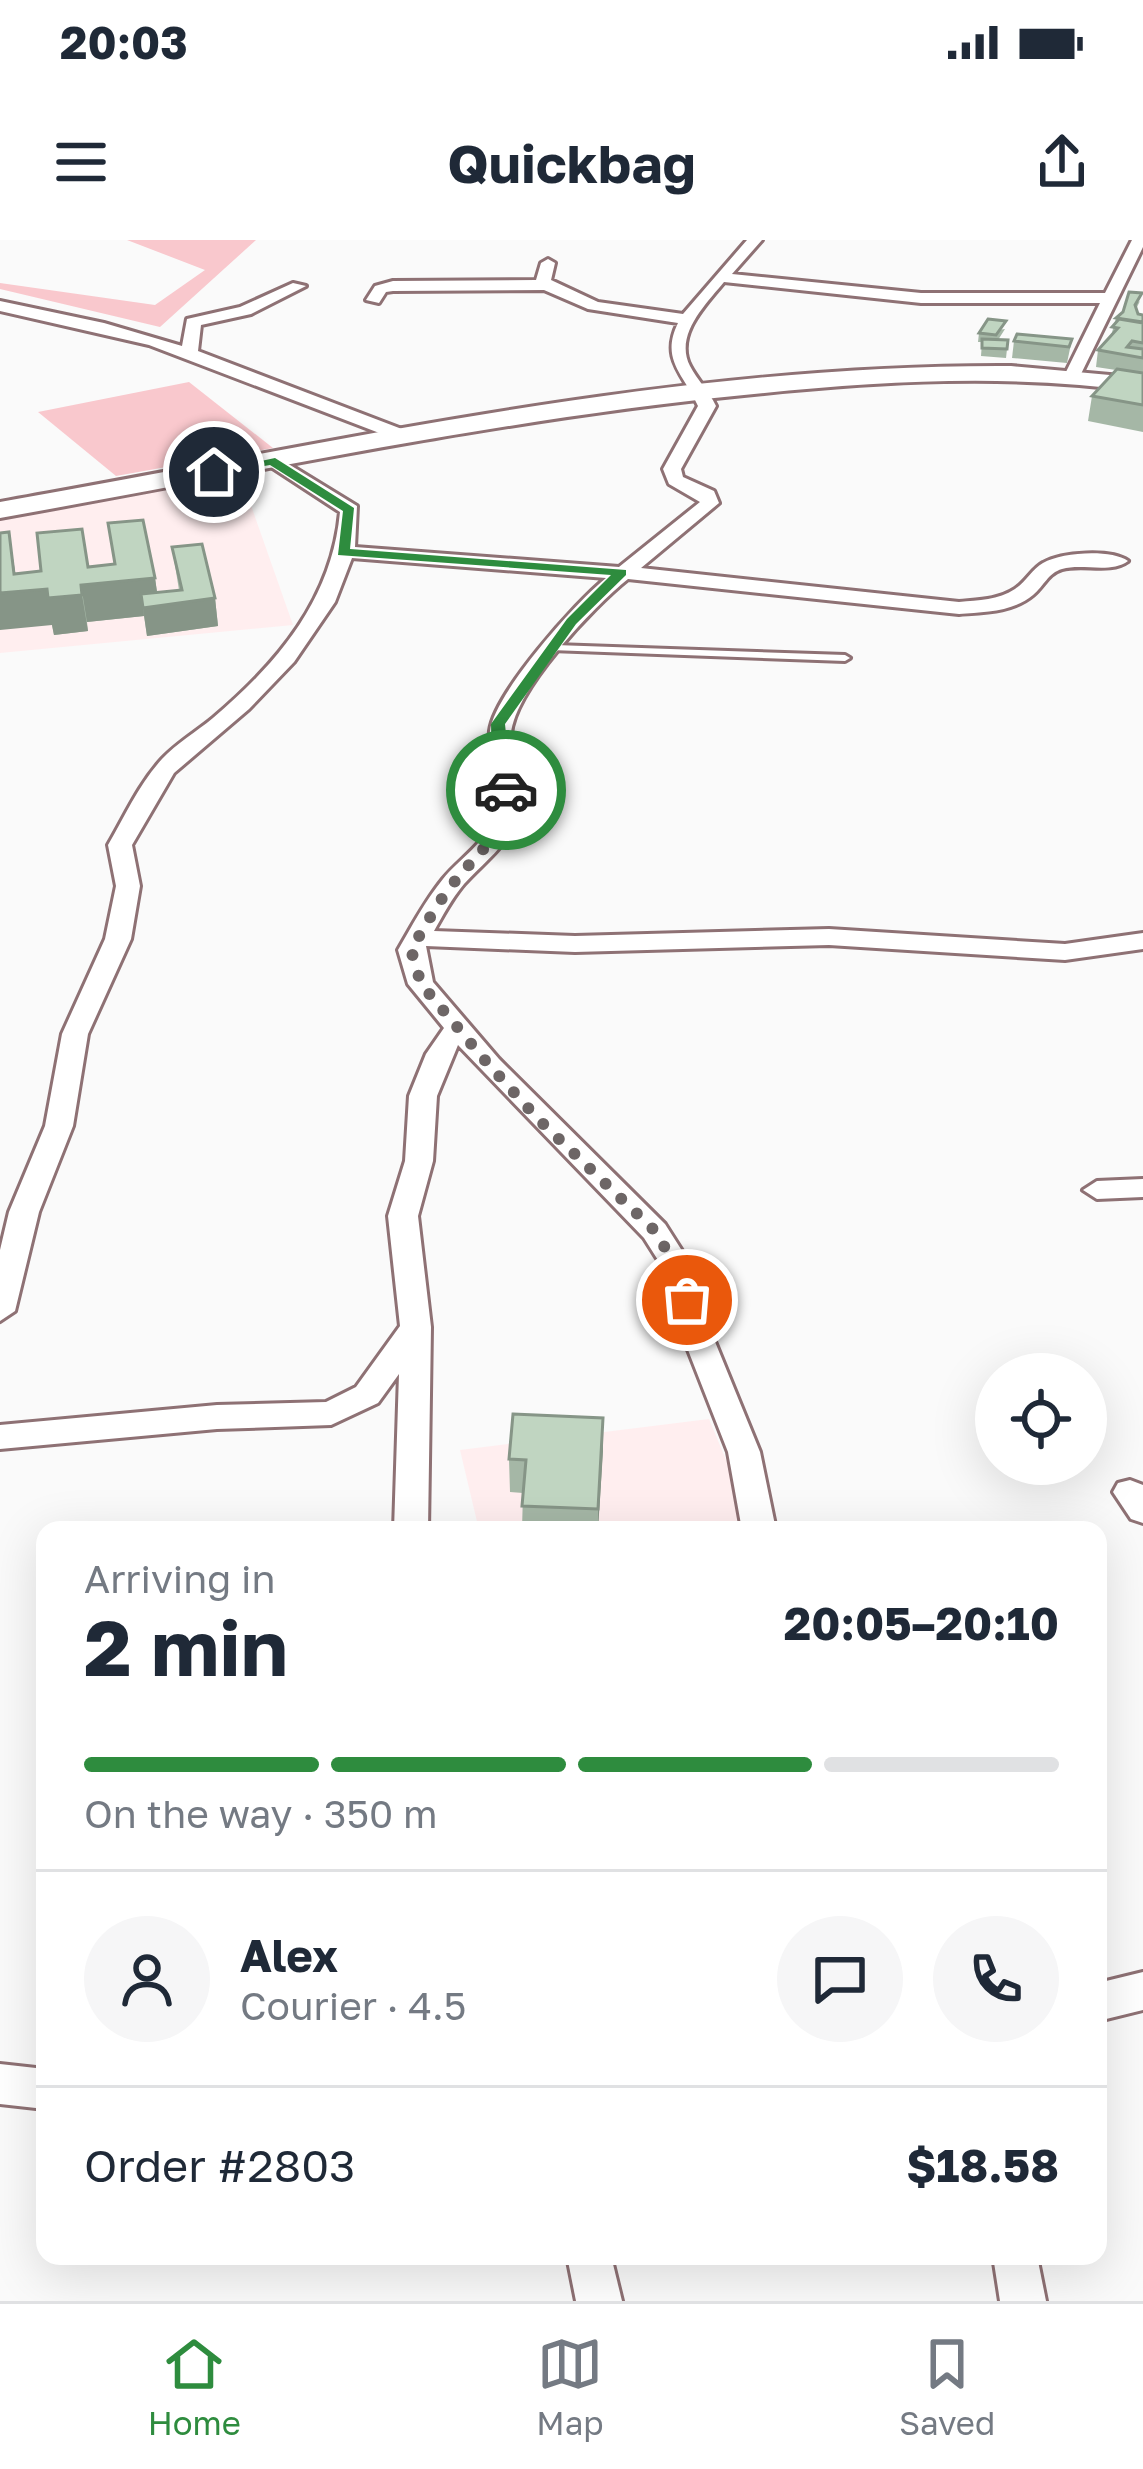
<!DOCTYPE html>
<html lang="en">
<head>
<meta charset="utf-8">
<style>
	:root { --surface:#fff; --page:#f6f6f7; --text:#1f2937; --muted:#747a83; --line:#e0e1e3; --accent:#2e8c3e }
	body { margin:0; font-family:"Golos Text",sans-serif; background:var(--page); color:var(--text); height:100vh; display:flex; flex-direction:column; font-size:45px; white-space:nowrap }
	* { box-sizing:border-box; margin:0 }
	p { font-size:39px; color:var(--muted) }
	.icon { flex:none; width:66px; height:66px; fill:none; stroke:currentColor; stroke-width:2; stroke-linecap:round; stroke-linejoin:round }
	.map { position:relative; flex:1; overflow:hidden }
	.drawer { position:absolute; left:36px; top:1281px; width:1071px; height:744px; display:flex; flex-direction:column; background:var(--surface); border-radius:24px; box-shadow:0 12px 48px #0002 }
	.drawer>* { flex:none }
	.buttons { position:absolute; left:975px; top:1113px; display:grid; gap:24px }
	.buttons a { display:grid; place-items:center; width:132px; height:132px; border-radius:50%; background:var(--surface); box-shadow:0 12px 48px #0002; font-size:60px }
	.pin { position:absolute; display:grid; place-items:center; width:102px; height:102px; color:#fff; margin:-51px; border:6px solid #fff; border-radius:50%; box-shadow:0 3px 12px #0007 }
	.courier { position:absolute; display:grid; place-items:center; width:120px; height:120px; margin:-60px; border:9px solid #2e8c3e; border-radius:50%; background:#fff; color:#222; box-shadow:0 3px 15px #0007 }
	.headline em { font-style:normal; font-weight:700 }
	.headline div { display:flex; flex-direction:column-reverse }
	.headline { display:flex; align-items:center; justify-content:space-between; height:204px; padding:0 48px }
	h1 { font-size:78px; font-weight:700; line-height:90px }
	.bar { display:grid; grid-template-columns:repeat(4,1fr); gap:18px 12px; align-content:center; height:144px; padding:0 48px }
	.bar i { height:15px; border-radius:9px; background:var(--line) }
	.bar .active { background:var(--accent) }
	.bar p { grid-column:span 4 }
	.line { display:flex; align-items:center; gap:30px; padding:0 48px; border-top:3px solid var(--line) }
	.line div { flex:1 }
	.round { display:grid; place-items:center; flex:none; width:126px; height:126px; border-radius:63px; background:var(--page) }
	.status { display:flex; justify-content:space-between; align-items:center; height:84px; padding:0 60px; background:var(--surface); direction:ltr }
	.status svg { height:33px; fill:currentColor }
	header { display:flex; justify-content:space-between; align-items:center; height:156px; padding:0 48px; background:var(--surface); font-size:54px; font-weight:700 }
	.dock { display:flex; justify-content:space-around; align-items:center; height:168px; border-top:3px solid var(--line); background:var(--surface); font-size:33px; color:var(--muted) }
	.dock a { display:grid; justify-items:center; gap:6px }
	.dock .active { color:var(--accent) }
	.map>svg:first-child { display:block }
	.built { fill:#ffeeef }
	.green { fill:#f9c8cd }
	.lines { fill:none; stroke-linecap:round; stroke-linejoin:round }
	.lane-casing { stroke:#8e7174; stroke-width:6 }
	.street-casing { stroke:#8e7174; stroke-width:6 }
	.secondary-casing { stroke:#8e7174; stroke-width:6 }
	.lane { fill:#fff; fill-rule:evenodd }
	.street { fill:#fff; fill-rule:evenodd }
	.secondary { fill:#fff; fill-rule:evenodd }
	.wall { fill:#a5b7a6 }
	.shaded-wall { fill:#869587 }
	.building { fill:#c0d5c1; stroke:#869587; stroke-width:3 }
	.route { fill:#2e8c3e }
	.done { stroke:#6d6666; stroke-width:12; stroke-dasharray:0 21.6 }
</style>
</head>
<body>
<div class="status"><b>20:03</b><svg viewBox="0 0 49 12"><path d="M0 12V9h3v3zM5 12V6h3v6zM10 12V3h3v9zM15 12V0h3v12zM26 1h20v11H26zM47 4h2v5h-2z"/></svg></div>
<header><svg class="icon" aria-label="menu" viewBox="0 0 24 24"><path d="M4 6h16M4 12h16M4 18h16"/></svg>Quickbag<svg class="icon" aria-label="share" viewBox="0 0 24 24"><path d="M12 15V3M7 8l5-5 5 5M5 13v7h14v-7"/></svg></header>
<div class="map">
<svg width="1143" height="2061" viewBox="0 0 1143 2061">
	<rect width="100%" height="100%" fill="#fafafa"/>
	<g class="built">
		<polygon points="240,234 293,385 0,413 0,277"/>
		<polygon points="709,1179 739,1251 736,1290 479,1290 460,1210"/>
	</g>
	<g class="green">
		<polygon points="127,0 256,0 160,87 0,49 0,43 155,65 205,30"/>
		<polygon points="189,142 273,208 116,236 38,172"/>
	</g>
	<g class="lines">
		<g class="lane-casing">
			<polygon id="lane" points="555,405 845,415 850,418 845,421 551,410 550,408"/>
		</g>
		<g class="street-casing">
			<g id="street">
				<path d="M747 0H762L732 34 921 53H1105L1132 0H1143V7L1080 136 1072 141 1064 136 1100 63H921L724 42C706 64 674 95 690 126 697 140 709 151 716 166L681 229 683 237 714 251 719 263 641 328 959 362C979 360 998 360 1015 349 1026 342 1032 329 1043 323 1062 312 1111 309 1128 321 1110 334 1083 323 1062 329 1048 333 1044 346 1033 355 1013 372 984 372 959 374L628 339C593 367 515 449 511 494 509 526 526 556 513 587 502 610 481 625 464 644 452 658 443 675 434 691L575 696 829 689 1065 704 1143 693V709L1065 720 829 705 575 712 426 706 433 742 499 819 665 984 693 1028 711 1092 760 1212 776 1290H742L728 1212 681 1092 663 1028 644 998 458 805 437 856 433 921 418 976 431 1087 428 1290H394L399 1134 378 1163 331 1185 217 1189 0 1209V1185L217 1165 326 1162 356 1147 400 1086 388 976 405 921 409 856 426 814 444 788 408 744 398 710C412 686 425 661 443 639 458 620 482 606 491 583 502 553 486 522 490 491 494 454 576 362 606 338L352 318 335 362 294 422 249 469 174 533 132 605 140 646 131 699 88 794 73 886 39 972 15 1071 0 1081V1010L9 972 45 886 62 794 105 699 116 646 108 605C125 576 139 544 162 519 177 503 196 492 213 478 278 423 332 359 340 272L262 221 277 217 357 266 355 307 619 327 700 262 669 244 663 229 698 166C684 134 660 120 678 83L588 69 544 50 393 51 386 52 379 63 366 60 375 46 393 41 536 40 541 23 548 19 555 23 551 40 598 62 683 74Z"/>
				<polygon points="293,43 306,46 251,74 201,85 198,111 407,191 407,199 395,199 149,105 0,71 0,61 104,83 182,106 187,79 240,67"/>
				<polygon points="1143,939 1143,957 1097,959 1083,950 1097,941"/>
				<polygon points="1130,1240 1143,1245 1143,1283 1131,1279 1113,1252 1118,1243"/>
				<polygon points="1143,1732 1143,1770 1098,1781 1098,1743"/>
				<polygon points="0,1824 45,1829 45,1869 0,1864"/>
				<polygon points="567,2016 611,2016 622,2061 576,2061"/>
				<polygon points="993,2016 1037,2016 1046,2061 1000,2061"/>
			</g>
		</g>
		<g class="secondary-casing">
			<path id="secondary" d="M1011 126 1143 138V152C1010 133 878 141 744 155 494 180 247 234 0 278V262C334 203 670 124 1011 126Z"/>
		</g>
		<use href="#lane" class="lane"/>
		<use href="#street" class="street"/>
		<use href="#secondary" class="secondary"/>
	</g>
	<g class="wall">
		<polygon points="1140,61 1136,69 1138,74 1143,75 1143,192 1088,181 1092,156 1116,130 1096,127 1098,110 1111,96 1116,78"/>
		<polygon points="1005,89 998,100 1008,100 1006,118 981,116 982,102 978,102 979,93"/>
		<polygon points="1072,99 1067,123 1012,118 1014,101"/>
		<polygon points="108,283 155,338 157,352 179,350 172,307 215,358 218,386 147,396 144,376 87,382 88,391 54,395 52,385 16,333 114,324"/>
		<polygon points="603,1178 598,1290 522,1290 523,1253 510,1252 509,1219"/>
	</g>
	<g class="shaded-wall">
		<polygon points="9,292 18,351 47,349 82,355 88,391 54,395 52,385 0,390 0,353"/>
		<polygon points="155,338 159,366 215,358 218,386 147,396 141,354 144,376 87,382 81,345"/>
		<polygon points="603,1178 603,1211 598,1290 598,1269"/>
	</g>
	<g class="building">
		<polygon points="1129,52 1142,53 1135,65 1138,74 1143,75 1143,82 1116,78 1123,72"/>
		<polygon points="988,79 1006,81 996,95 979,93"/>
		<polygon points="1119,79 1143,83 1143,103 1132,101 1127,107 1143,109 1143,118 1098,110 1118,88 1112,87"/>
		<polygon points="1017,94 1072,99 1069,107 1014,101"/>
		<polygon points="982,99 1008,100 1007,109 982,108"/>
		<polygon points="1117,129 1143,133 1143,165 1092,156"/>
		<polygon points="143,280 155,338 81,345 82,355 48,358 47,349 0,353 0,293 9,292 14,334 41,331 37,293 82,289 88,327 115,324 108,283"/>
		<polygon points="202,304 215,358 143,368 141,354 182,350 172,307"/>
		<polygon points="513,1174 603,1178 598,1269 522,1266 526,1220 509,1219"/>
	</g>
	<polygon class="route" points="275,218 354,268 350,309 626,330 626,335 576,384 505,484 512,553 499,550 492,527 491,484 567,379 611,335 338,315 343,271 270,225 214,235 208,232"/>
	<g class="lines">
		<path class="done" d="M506 550C502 602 480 608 452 645 436 665 424 688 411 710L421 744 489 825 538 879 655 991 677 1028 687 1060"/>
	</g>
</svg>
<div class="buttons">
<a><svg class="icon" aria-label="locate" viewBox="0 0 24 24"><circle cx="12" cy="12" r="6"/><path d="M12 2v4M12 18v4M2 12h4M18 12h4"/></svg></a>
</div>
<div class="pin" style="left:687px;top:1060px;background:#ea580c"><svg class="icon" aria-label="bag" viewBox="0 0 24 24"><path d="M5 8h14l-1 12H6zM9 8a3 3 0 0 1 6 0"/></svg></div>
<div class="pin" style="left:214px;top:232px;background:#1f2937"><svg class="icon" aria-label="home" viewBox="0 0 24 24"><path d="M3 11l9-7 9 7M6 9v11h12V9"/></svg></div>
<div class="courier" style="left:506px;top:550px"><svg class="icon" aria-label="car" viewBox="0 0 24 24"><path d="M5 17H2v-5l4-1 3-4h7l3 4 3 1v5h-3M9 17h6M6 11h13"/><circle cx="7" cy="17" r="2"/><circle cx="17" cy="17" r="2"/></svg></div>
<section class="drawer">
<div class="headline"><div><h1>2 min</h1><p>Arriving in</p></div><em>20:05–20:10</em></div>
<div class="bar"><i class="active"></i><i class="active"></i><i class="active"></i><i></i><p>On the way · 350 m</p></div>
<div class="line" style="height:216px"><a class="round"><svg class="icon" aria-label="person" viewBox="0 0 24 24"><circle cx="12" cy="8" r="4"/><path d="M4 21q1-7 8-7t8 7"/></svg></a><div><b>Alex</b><p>Courier · 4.5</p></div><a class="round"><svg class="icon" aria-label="chat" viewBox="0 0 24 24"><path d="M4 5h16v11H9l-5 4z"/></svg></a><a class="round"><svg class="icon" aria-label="phone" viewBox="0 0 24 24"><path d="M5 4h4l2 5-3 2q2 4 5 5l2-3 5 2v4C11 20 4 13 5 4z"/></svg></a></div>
<div class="line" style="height:156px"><div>Order #2803</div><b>$18.58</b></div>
</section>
</div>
<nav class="dock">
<a class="active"><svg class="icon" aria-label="home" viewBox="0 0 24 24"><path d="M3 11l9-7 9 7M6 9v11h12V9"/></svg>Home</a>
<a><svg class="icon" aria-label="map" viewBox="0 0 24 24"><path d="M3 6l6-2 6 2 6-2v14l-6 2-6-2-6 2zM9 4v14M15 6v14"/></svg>Map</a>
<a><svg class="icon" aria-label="saved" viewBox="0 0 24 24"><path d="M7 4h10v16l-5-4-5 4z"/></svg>Saved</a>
</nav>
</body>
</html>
